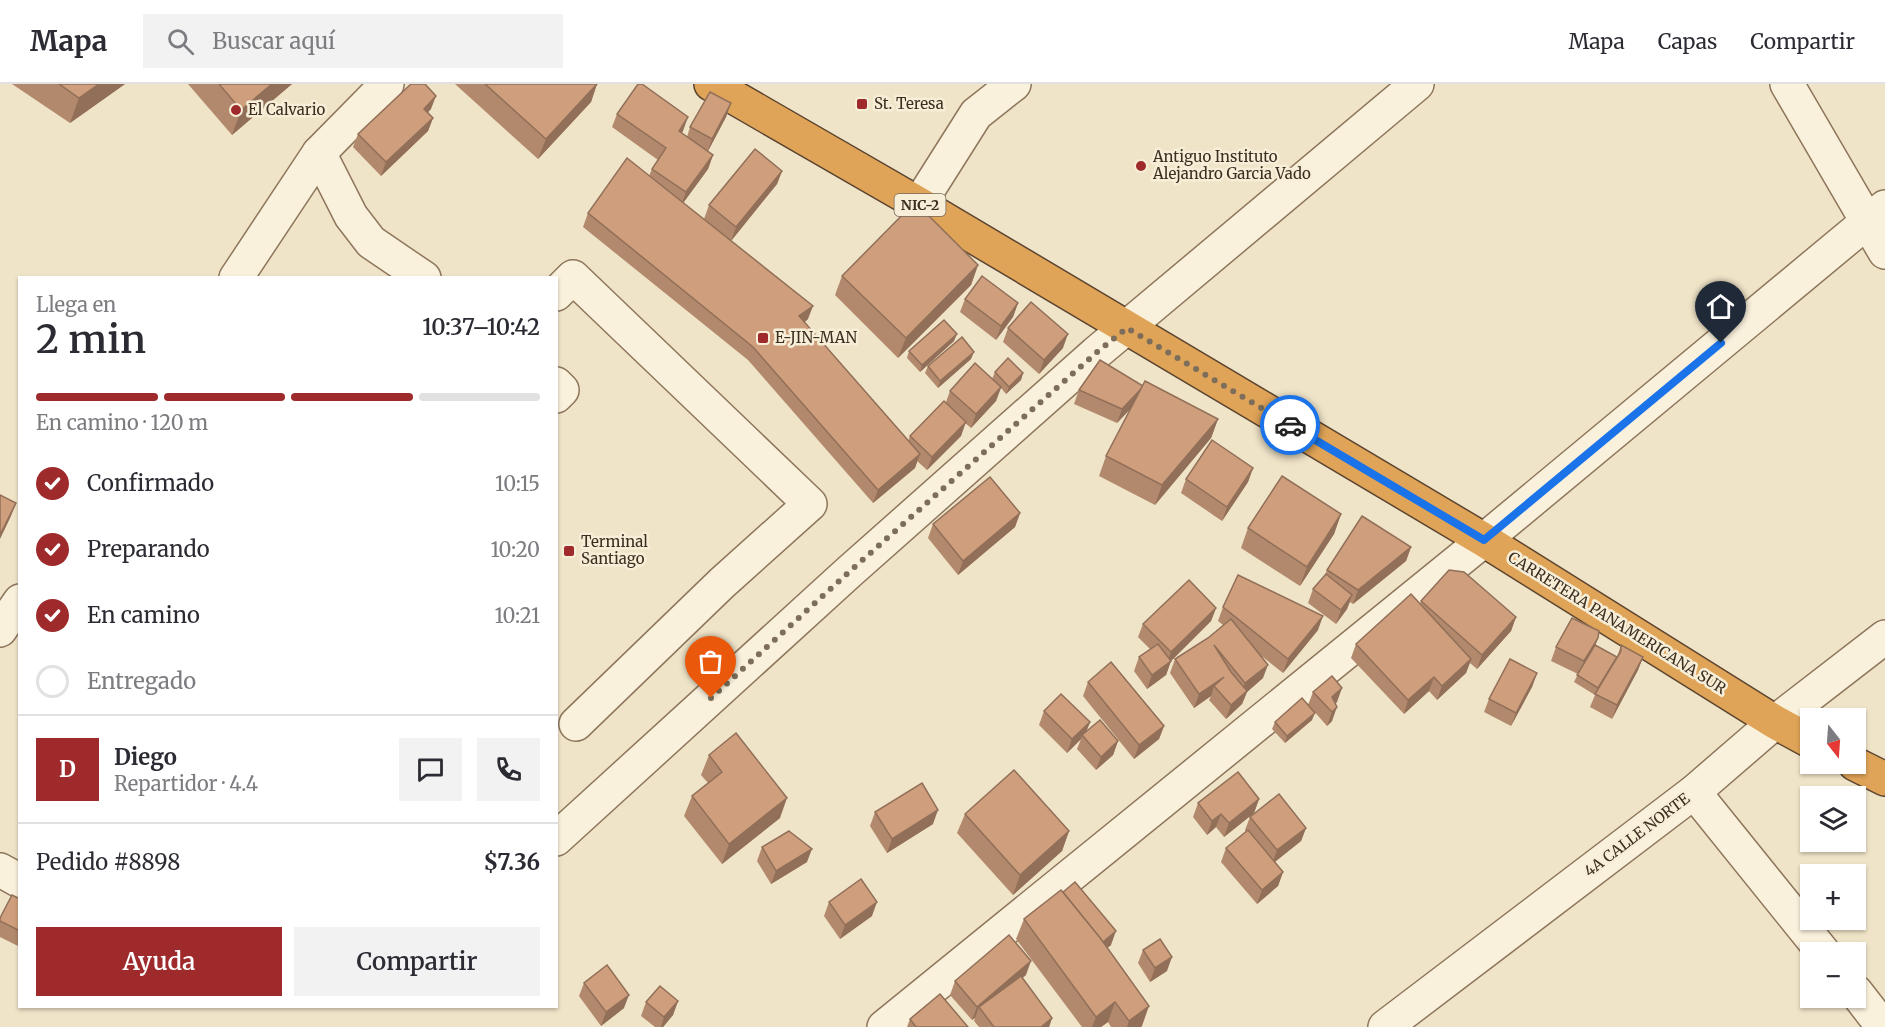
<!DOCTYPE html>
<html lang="es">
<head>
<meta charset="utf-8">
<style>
	:root { --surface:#fff; --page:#f2f2f3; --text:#2b2b33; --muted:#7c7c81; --line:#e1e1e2; --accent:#9e2a2b }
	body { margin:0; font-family:Merriweather,serif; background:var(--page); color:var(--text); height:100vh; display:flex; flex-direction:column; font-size:22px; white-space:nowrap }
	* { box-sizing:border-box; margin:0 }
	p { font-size:20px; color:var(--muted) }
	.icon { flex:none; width:33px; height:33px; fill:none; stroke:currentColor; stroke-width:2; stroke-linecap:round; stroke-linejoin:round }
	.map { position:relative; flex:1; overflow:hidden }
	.panel { position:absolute; left:18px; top:192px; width:540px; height:732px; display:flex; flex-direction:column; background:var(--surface); border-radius:0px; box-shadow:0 2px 4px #0004 }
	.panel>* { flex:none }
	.needle { width:39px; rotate:163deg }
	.fabs { position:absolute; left:1800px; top:624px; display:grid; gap:12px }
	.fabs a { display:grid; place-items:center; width:66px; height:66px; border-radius:0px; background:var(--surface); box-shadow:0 2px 4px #0004; font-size:30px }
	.pin { position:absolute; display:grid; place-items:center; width:51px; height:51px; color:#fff; margin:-62px -26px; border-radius:50% 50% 50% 0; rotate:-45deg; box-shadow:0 0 6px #0007 }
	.pin .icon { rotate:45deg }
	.courier { position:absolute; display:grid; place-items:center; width:60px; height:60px; margin:-30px; border:4px solid #1a73e8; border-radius:50%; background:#fff; color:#222; box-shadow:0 2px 8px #0007 }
	.head em { font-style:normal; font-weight:600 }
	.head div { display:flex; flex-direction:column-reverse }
	.head { display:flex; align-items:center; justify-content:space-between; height:102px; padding:0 18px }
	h1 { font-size:39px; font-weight:600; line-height:45px }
	.bar { display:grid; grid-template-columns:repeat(4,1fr); gap:9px 6px; align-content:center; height:72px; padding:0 18px }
	.bar i { height:8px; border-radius:4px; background:var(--line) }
	.bar .current { background:var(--accent) }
	.bar p { grid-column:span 4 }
	.line { display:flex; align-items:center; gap:15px; padding:0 18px; border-top:2px solid var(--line) }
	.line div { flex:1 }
	.round { display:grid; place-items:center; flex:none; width:63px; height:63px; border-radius:0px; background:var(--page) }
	ol { padding:0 18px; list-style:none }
	li { display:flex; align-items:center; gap:18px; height:66px }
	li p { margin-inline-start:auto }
	li .icon { padding:6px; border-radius:50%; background:var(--accent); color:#fff; stroke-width:4 }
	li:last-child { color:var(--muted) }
	li i { width:33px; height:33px; border:3px solid var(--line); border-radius:50% }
	.primary-button { display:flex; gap:12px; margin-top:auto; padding:12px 18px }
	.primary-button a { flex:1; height:69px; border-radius:0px; background:var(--accent); color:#fff; font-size:24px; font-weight:600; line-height:69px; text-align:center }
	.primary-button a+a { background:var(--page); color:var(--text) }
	header { display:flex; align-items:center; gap:36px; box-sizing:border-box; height:84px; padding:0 30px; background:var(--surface); border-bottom:2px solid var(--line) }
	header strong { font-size:28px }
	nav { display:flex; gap:33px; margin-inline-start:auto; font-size:21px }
	.search { width:420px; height:54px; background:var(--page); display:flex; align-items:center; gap:15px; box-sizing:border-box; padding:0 21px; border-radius:0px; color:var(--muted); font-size:22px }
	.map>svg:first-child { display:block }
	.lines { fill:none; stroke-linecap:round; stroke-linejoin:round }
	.minor-casing { stroke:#8d765c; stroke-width:36 }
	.highway-casing { stroke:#5b4430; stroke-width:36 }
	.minor { stroke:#faf1dc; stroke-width:33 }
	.highway { stroke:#e0a458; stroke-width:33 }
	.wall { fill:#b2896c }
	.shaded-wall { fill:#916f58 }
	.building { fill:#cf9f7d; stroke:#916f58; stroke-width:1.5 }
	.done { stroke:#7c6e5b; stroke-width:6; stroke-dasharray:0 10.8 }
	.route { stroke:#1a73e8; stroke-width:8 }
	.poi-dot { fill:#9e2a2b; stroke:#f7eed8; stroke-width:2 }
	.labels { text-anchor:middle; stroke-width:5; stroke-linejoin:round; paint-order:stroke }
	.shield { fill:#f7eed8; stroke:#756857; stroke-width:1.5 }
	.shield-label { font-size:14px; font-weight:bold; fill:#3d2e20 }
	.poi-label { font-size:15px; fill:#3d2e20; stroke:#f7eed8; text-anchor:start }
	.street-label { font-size:15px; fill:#3d2e20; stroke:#f7eed8 }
</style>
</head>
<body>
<header>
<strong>Mapa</strong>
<div class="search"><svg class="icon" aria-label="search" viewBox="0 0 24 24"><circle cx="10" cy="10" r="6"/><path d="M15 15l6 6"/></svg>Buscar aquí</div>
<nav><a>Mapa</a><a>Capas</a><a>Compartir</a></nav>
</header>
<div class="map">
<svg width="1885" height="943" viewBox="0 0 1885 943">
	<rect width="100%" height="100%" fill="#f0e4c8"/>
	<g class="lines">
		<g class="minor-casing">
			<g id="minor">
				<polyline points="1787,0 1885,168"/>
				<polyline points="319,69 351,132 371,158 424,194"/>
				<polyline points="919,120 976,30 1014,0"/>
				<polyline points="236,194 319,69 387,0"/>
				<polyline points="556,210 573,193 810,420 722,499 576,640"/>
				<polyline points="556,300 562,306 556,312"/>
				<polyline points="0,546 20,517"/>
				<polyline points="1694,708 1823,868"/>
				<polyline points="556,755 849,488 1096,269 1417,0"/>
				<polyline points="0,786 20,797"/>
				<polyline points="1856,908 1883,943"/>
				<polyline points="884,943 1484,456 1885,123"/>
				<polyline points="1385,943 1694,708 1775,638 1885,553"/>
			</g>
		</g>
		<g class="highway-casing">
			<g id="highway">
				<polyline points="711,0 919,120 1484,456 1775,638 1810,657"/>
				<polyline points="1855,680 1885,695"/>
			</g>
		</g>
		<use href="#minor" class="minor"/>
		<use href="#highway" class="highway"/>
	</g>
	<g class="wall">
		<polygon points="12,0 125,0 70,39"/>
		<polygon points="188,0 292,0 232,51"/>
		<polygon points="455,0 597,0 591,18 538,75"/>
		<polygon points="731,19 726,33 708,67 713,71 708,85 683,119 704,135 709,121 782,87 777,100 731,157 808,235 805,238 908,357 910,352 946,318 950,307 992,295 995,288 1023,289 1021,296 1006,310 1001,304 996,317 971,344 965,339 961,352 927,386 917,377 915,384 873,419 748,276 583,143 588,129 649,92 652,85 658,76 612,43 617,30 683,47 682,49 687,53 690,43"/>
		<polygon points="431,25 428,28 433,34 428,47 381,92 353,63 358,50"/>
		<polygon points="978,181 971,201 898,274 835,211 842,192"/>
		<polygon points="965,215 1018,219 1013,233 996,256 960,228"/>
		<polygon points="1008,244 1063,264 1039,290 1003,258"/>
		<polygon points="954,257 920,288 907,274 909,267"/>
		<polygon points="971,275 938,304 925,289 928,282"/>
		<polygon points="1143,302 1218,335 1211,354 1155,421 1099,392 1106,372 1131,324 1117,339 1074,320 1079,306"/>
		<polygon points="1253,384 1248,398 1222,437 1181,409 1186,395"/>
		<polygon points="1020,429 1015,443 958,491 928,454 933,440"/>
		<polygon points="1341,430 1334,450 1300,502 1241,464 1248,444"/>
		<polygon points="1411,463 1406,477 1353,520 1350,518 1347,525 1336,540 1308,519 1313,505 1325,491 1327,486"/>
		<polygon points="1421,517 1516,533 1511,547 1477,585 1470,579 1466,589 1437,616 1429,607 1404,630 1351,574 1356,560 1420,520"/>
		<polygon points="1223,523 1318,546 1283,589 1259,570 1263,594 1247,608 1242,620 1226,635 1209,616 1211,612 1194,624 1170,589 1175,575 1208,554 1223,541 1218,537"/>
		<polygon points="1216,524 1211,537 1171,577 1166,591 1147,605 1134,587 1139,573 1150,565 1138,553 1143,540"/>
		<polygon points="1598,554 1595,561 1617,573 1621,561 1643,573 1638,586 1612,635 1590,623 1595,611 1574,598 1578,590 1551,577 1556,563"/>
		<polygon points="1537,589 1532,603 1511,642 1484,628 1489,615"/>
		<polygon points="1088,598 1164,642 1159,655 1134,675 1083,612"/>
		<polygon points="1313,608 1337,618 1335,620 1332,637 1327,642 1312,625 1312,636 1285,659 1272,645 1275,638 1308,621"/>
		<polygon points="1044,627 1090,638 1086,648 1118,657 1113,671 1096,686 1077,665 1081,655 1067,669 1039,641"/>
		<polygon points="709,671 780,734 722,780 684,732 692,712 708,699 701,691"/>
		<polygon points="1259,715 1254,729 1224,753 1216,743 1207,751 1193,733 1198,719"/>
		<polygon points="875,728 933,740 887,769 870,742"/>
		<polygon points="965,730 1069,747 1062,767 1013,811 957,749"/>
		<polygon points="1250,733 1306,744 1301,757 1275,778 1283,788 1278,802 1257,820 1221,778 1226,764 1246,748 1245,746"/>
		<polygon points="762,763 807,778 771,800 757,777"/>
		<polygon points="20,815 20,863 0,853 0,834"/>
		<polygon points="829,818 872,832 840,855 824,832"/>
		<polygon points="1024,835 1111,861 1107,864 1142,942 1141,943 1111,943 1108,938 1101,943 1082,943 1016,855"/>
		<polygon points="1143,866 1167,887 1150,898 1138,879"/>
		<polygon points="1026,891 1022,894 1052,934 1049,943 979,943 974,937 975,934 972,936 950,911 955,897"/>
		<polygon points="584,899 624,924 601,942 579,912"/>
		<polygon points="678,917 673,931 663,943 655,943 641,932 646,918"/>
		<polygon points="910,935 968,943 907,943"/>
	</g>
	<g class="shaded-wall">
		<polygon points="99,0 125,0 70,39 79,14"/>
		<polygon points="272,0 292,0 232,51 241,26"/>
		<polygon points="597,0 591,18 538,75 546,55"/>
		<polygon points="436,12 431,25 419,38 424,25"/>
		<polygon points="731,19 726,33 707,69 712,55"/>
		<polygon points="688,33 683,47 674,60 679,47"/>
		<polygon points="433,34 428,47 381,92 386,78"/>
		<polygon points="713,71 708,85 681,122 686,108"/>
		<polygon points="782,87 777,100 731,157 736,143"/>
		<polygon points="978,181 971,201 898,274 906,254"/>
		<polygon points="1018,219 1013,233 996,256 1001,242"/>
		<polygon points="813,222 808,235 794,245 799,232"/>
		<polygon points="957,250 954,257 920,288 922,281"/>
		<polygon points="1068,250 1063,264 1039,290 1044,276"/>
		<polygon points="974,268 971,275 938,304 940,297"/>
		<polygon points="1023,289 1021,296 1006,310 1009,303"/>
		<polygon points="1001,303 996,317 971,344 976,330"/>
		<polygon points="1143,303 1138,317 1117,339 1122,325"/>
		<polygon points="1218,335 1211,354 1155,421 1162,401"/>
		<polygon points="966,338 961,352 927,386 932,373"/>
		<polygon points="920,370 915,384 873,419 878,406"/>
		<polygon points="1253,384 1248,398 1222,437 1227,423"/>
		<polygon points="16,419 11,432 0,455 0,451"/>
		<polygon points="1020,429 1015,443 958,491 963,477"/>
		<polygon points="1341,430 1334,450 1300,502 1307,483"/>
		<polygon points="1411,463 1406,477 1353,520 1358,506"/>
		<polygon points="1352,511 1347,525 1336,540 1341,526"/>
		<polygon points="1216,524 1211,537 1169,579 1171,577 1166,591 1147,605 1152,591 1167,580 1171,568"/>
		<polygon points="1323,532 1318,546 1283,589 1288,575"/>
		<polygon points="1516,533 1511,547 1477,585 1482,571"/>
		<polygon points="1598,554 1593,568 1579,590 1584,577"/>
		<polygon points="1643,573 1638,586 1612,635 1617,621"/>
		<polygon points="1471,575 1466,589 1437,616 1442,602"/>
		<polygon points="1268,581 1263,594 1247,608 1242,620 1226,635 1231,621 1240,613 1245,599"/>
		<polygon points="1537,589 1532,603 1511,642 1516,629"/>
		<polygon points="1224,593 1214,602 1211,612 1194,624 1199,610"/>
		<polygon points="1434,593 1429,607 1404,630 1408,616"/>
		<polygon points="1342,604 1337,618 1329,625 1332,613"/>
		<polygon points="1337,623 1332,637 1327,642 1332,628"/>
		<polygon points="1315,629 1312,636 1285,659 1287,652"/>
		<polygon points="1090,638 1085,651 1082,651 1081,655 1067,669 1072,655"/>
		<polygon points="1164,642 1159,655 1134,675 1139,661"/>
		<polygon points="1118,657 1113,671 1096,686 1101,673"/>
		<polygon points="787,714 780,734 722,780 729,760"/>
		<polygon points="1259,715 1254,729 1224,753 1229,739"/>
		<polygon points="938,726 933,740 887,769 892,755"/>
		<polygon points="1221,730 1216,743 1207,751 1212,737"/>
		<polygon points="1306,744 1301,757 1272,780 1277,766"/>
		<polygon points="1069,747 1062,767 1013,811 1020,791"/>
		<polygon points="812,765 807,778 771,800 776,787"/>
		<polygon points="1283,788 1278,802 1257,820 1262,806"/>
		<polygon points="877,818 872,832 840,855 845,841"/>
		<polygon points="1116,847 1111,861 1094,875 1099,861"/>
		<polygon points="1172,873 1167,887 1150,898 1155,884"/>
		<polygon points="1031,877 1026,891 982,928 979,923 975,934 972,936 977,923"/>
		<polygon points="629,911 624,924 601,942 606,928"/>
		<polygon points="678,917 673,931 663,943 661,943 664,933"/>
		<polygon points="1115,918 1108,938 1101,943 1092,943 1096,933"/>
		<polygon points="1149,922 1142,942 1141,943 1127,943 1129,937"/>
		<polygon points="1052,934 1049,943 1041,943"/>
	</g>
	<g class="building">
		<polygon points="59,0 99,0 79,14"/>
		<polygon points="219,0 272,0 241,26"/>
		<polygon points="411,0 425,0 436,12 424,25 433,34 386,78 358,50"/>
		<polygon points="485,0 597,0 546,55"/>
		<polygon points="638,0 642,0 688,33 679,47 713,71 686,108 652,85 666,64 617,30"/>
		<polygon points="710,8 731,19 712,55 690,43"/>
		<polygon points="755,65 782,87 736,143 709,121"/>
		<polygon points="627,74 813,222 799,232 920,370 878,406 753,263 588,129"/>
		<polygon points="915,118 978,181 906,254 842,192"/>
		<polygon points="982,192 1018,219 1001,242 965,215"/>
		<polygon points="1031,218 1068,250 1044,276 1008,244"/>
		<polygon points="944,236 957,250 922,281 909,267"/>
		<polygon points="962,253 974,268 940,297 928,282"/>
		<polygon points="1008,274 1023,289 1009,303 995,288"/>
		<polygon points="1100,276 1143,302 1141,305 1122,325 1079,306"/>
		<polygon points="975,279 1001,303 976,330 950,307"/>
		<polygon points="1145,297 1218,335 1162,401 1106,372"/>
		<polygon points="944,317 966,338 932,373 910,352"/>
		<polygon points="1212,356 1253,384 1227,423 1186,395"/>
		<polygon points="1282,392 1341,430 1307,483 1248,444"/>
		<polygon points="990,393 1020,429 963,477 933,440"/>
		<polygon points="0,411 16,419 0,451"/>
		<polygon points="1362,432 1411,463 1358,506 1327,486"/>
		<polygon points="1449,486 1464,488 1516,533 1482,571 1421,517"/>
		<polygon points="1326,490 1352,511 1341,526 1313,505"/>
		<polygon points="1238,491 1323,532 1288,575 1223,523"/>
		<polygon points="1189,496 1216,524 1171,568 1143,540"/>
		<polygon points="1411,510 1471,575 1442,602 1434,593 1408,616 1356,560"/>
		<polygon points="1572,534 1599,547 1598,554 1584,577 1556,563"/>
		<polygon points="1231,535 1268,581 1245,599 1214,561 1231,588 1247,607 1231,621 1214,602 1224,593 1199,610 1175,575 1208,554"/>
		<polygon points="1158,560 1171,577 1152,591 1139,573"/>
		<polygon points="1595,561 1617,573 1598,604 1577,591"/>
		<polygon points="1621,561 1643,573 1617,621 1595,610 1621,567"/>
		<polygon points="1510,575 1537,589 1516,629 1489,615"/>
		<polygon points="1111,578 1164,642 1139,661 1088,598"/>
		<polygon points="1332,592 1342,604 1332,613 1337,623 1332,628 1313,608"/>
		<polygon points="1061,610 1090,638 1072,655 1044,627"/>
		<polygon points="1302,614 1315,629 1287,652 1275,638"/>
		<polygon points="1100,636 1118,657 1101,673 1082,651"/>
		<polygon points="736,649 787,714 729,760 692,712 722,688 709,671"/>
		<polygon points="1014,686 1069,747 1020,791 965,730"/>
		<polygon points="1238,688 1259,715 1229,739 1221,730 1212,737 1198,719"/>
		<polygon points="922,699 938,726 892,755 875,728"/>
		<polygon points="1279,710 1306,744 1277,766 1250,733"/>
		<polygon points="1248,746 1283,788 1262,806 1226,764"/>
		<polygon points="789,747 812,765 776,787 762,763"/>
		<polygon points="861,795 877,818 845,841 829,818"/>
		<polygon points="1075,798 1116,847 1103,858 1063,808"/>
		<polygon points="1061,806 1101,855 1149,922 1129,937 1115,918 1096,933 1024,835"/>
		<polygon points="12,811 20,815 20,847 0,837 0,834"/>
		<polygon points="1009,851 1031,877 977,923 955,897"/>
		<polygon points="1160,855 1172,873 1155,884 1143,866"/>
		<polygon points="607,881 629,911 606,928 584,899"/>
		<polygon points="1021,892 1052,934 1041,943 994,943 979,923"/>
		<polygon points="660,902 678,917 664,933 646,918"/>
		<polygon points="940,910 968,943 916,943 910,935"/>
	</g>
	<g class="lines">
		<polyline class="done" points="711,614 849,488 1096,269 1127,244 1290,341"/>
		<polyline class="route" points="1290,341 1484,456 1721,259"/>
	</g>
	<g class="poi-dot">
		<rect x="856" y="14" width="12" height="12" rx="3"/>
		<circle cx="236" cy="26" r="6"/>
		<circle cx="1141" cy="82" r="6"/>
		<rect x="757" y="248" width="12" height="12" rx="3"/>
		<rect x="563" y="461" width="12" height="12" rx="3"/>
	</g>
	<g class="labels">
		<rect class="shield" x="894.5" y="110" width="51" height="22" rx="4.5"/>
		<g class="shield-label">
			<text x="920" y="126">NIC-2</text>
		</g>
		<g class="poi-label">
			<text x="874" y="25">St. Teresa</text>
			<text x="248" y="31">El Calvario</text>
			<text x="1153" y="78">Antiguo Instituto<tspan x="1153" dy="17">Alejandro Garcia Vado</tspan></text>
			<text x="775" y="259">E-JIN-MAN</text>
			<text x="581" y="463">Terminal<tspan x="581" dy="17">Santiago</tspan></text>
		</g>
		<g class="street-label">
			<text transform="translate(1617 539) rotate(32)" y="5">CARRETERA PANAMERICANA SUR</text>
			<text transform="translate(1637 751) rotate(-37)" y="5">4A CALLE NORTE</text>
		</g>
	</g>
</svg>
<div class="fabs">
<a><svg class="needle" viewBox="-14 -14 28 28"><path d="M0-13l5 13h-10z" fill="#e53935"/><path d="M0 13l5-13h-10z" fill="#7c7c81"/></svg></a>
<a><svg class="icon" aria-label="layers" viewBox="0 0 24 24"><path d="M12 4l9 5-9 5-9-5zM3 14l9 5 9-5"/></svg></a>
<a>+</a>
<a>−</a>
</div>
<div class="pin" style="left:711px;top:614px;background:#ea580c"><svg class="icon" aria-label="bag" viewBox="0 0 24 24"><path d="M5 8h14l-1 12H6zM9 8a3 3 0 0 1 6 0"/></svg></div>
<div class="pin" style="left:1721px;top:259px;background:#1f2937"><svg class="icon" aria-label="home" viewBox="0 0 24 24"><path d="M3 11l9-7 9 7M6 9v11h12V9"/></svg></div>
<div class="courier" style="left:1290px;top:341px"><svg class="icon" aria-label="car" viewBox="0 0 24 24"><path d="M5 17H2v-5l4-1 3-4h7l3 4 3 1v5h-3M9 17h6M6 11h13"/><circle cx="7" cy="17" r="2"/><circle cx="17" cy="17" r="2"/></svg></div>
<section class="panel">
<div class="head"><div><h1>2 min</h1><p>Llega en</p></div><em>10:37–10:42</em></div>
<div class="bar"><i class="current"></i><i class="current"></i><i class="current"></i><i></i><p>En camino · 120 m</p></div>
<ol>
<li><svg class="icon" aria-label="check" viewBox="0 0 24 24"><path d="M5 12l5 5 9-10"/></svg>Confirmado<p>10:15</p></li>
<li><svg class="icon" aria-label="check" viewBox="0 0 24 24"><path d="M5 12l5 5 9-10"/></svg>Preparando<p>10:20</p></li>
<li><svg class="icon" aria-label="check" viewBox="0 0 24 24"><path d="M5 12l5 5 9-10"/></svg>En camino<p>10:21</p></li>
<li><i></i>Entregado</li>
</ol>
<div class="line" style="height:108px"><b class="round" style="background:var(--accent);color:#fff">D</b><div><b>Diego</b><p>Repartidor · 4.4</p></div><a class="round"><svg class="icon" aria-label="chat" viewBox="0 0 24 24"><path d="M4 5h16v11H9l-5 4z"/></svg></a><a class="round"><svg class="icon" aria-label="phone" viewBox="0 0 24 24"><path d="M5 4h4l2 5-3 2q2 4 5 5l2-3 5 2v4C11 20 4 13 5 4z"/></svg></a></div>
<div class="line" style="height:78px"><div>Pedido #8898</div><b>$7.36</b></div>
<div class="primary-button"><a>Ayuda</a><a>Compartir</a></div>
</section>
</div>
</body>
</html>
